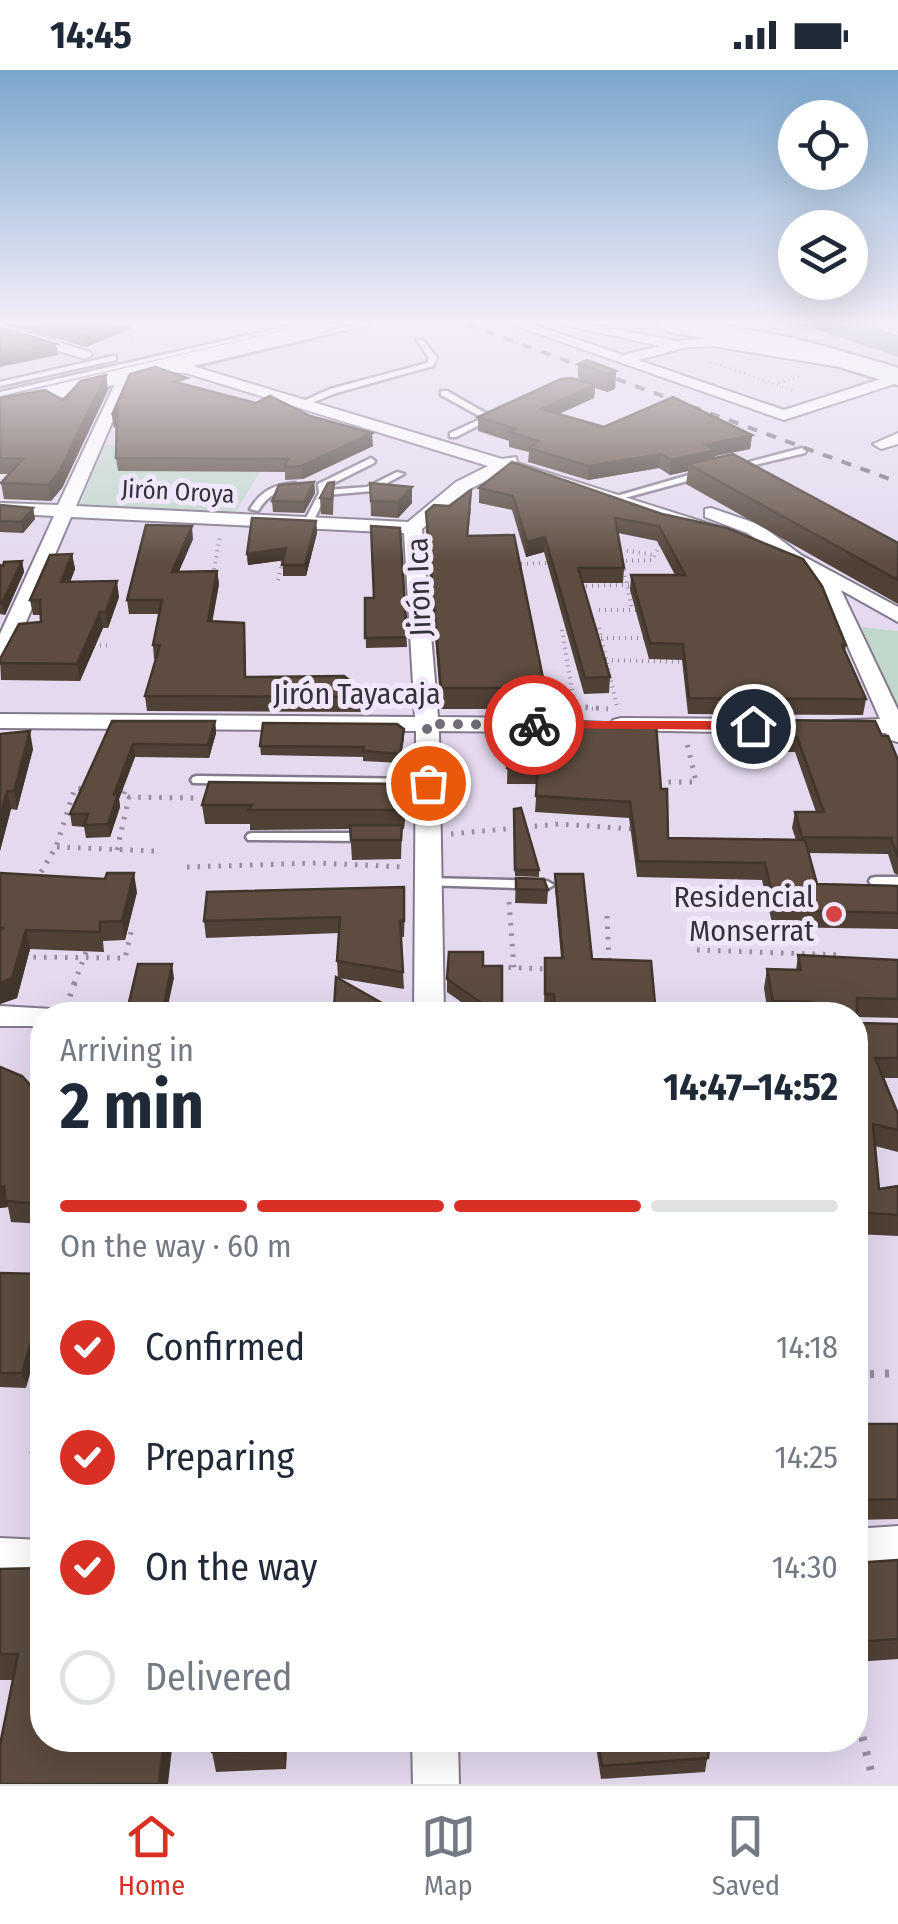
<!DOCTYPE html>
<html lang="en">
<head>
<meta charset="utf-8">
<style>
	:root { --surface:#fff; --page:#f6f6f7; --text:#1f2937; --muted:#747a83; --line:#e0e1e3; --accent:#d93025 }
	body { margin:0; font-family:"Fira Sans Condensed",sans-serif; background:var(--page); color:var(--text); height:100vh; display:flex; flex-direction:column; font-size:38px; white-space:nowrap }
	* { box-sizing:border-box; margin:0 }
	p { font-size:32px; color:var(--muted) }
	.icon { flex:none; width:55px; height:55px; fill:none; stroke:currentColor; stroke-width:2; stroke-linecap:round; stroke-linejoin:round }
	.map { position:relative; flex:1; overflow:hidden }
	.panel { position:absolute; left:30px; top:932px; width:838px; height:750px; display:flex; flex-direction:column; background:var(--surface); border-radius:40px; box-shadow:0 10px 40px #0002 }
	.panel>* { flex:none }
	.buttons { position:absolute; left:778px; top:30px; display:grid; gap:20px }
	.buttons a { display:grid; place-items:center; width:90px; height:90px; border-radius:50%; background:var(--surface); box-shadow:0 10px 40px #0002; font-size:50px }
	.pin { position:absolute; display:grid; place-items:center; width:85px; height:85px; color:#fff; margin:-42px; border:5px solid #fff; border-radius:50%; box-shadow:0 2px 10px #0007 }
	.courier { position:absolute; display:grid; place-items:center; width:100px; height:100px; margin:-50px; border:8px solid #d93025; border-radius:50%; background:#fff; color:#222; box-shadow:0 2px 12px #0007 }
	.overview em { font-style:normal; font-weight:700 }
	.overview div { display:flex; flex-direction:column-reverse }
	.overview { display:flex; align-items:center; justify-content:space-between; height:170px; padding:0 30px }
	h1 { font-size:65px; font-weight:700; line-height:75px }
	.bar { display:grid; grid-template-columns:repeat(4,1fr); gap:15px 10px; align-content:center; height:120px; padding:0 30px }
	.bar i { height:12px; border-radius:8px; background:var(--line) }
	.bar .selected { background:var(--accent) }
	.bar p { grid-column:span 4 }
	ol { padding:0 30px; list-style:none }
	li { display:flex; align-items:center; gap:30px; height:110px }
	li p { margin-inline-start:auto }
	li .icon { padding:10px; border-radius:50%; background:var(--accent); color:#fff; stroke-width:4 }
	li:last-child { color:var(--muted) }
	li i { width:55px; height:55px; border:5px solid var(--line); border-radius:50% }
	.status { display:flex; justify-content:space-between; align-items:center; height:70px; padding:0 50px; background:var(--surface); direction:ltr }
	.status svg { height:28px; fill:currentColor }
	.tab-bar { display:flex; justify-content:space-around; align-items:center; height:140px; border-top:2px solid var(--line); background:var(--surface); font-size:28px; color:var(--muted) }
	.tab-bar a { display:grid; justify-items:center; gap:5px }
	.tab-bar .selected { color:var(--accent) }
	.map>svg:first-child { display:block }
	.green { fill:#c1d7cb }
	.water { fill:#7690a5 }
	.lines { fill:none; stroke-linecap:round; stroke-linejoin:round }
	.lane-casing { stroke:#83798d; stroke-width:5 }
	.street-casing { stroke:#83798d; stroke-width:4 }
	.primary-casing { stroke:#83798d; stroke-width:6 }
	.highway-casing { stroke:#83798d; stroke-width:5 }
	.path-far4 { stroke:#958d9d; stroke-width:2.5; stroke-dasharray:1 4; stroke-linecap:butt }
	.path-far3 { stroke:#958d9d; stroke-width:4; stroke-dasharray:1 5; stroke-linecap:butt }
	.path-far2 { stroke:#958d9d; stroke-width:5; stroke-dasharray:2.5 8; stroke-linecap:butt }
	.path-far1 { stroke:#958d9d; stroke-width:6; stroke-dasharray:2.5 9; stroke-linecap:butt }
	.path { stroke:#958d9d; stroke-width:8; stroke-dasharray:4 11; stroke-linecap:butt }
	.lane { fill:#fff; fill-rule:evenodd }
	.street { fill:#fff; fill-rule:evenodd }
	.primary { fill:#fff; fill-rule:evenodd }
	.highway { fill:#fff; fill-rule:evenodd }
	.rail { stroke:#706976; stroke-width:4; stroke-dasharray:10 10; stroke-linecap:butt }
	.wall { fill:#504136 }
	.shaded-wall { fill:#41352c }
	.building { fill:#5d4c3f; stroke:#41352c; stroke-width:2.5 }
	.route { fill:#d93025 }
	.done { stroke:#726c79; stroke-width:10; stroke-dasharray:0 18 }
	.poi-dot { fill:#d44543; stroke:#f1e7fc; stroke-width:4 }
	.labels { text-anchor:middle; stroke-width:10; stroke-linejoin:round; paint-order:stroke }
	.far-street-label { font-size:25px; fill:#353139; stroke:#f1e7fc }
	.street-label { font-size:30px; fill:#353139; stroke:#f1e7fc }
	.poi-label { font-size:30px; fill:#353139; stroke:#f1e7fc; text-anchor:end }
</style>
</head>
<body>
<div class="status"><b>14:45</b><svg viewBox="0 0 49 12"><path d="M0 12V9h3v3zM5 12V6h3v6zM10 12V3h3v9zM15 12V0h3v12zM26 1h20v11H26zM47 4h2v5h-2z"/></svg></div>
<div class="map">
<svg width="898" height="1714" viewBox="0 0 898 1714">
	<rect width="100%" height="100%" fill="#e4d9ef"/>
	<g class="green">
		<polygon points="105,375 243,376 265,393 234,445 79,437"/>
		<polygon points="861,557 898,561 898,638"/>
	</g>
	<polygon class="water" points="800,254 864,254 898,265 898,287"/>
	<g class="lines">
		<g class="lane-casing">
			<g id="lane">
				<polygon points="297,254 308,254 0,326 0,322"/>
				<polygon points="361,254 372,254 302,270 298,268"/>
				<polygon points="417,270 423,270 437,288 433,296 336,323 304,336 297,334 330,319 427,293 429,288"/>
				<polygon points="113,286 116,286 116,290 0,316 0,312"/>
				<polygon points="441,321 447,321 489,345 493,344 497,346 456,367 450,367 450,363 483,348 441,325"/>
				<polygon points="802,378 806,381 805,383 734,400 730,397"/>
				<polygon points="371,388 375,391 374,393 326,417 327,420 367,417 397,402 404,404 372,421 326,425 312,454 306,454 304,452 319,423 318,414"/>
				<polygon points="703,401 706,402 706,406 617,430 613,427"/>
				<path d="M295 413 299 416 298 418C279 421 269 423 258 441L250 439C262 420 274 415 295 413Z"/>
				<polygon points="197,706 427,709 433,713 427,717 193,713 191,710 193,707"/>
				<polygon points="252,763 366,763 372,767 366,771 248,770 246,767 248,764"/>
				<polygon points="876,807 898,807 898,815 871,814 869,811 871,808"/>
				<polygon points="428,808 547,811 554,815 547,819 423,815 421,812 423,809"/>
			</g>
		</g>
		<g class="street-casing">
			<g id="street">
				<polygon points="0,254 90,282 92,285 85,289 0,263"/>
				<polygon points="511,254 531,254 623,285 660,276 560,254 587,254 677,271 712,268 839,289 841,292 834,296 712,276 688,277 638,290 784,340 893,305 898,307 898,313 784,350"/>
				<polygon points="157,294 192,296 502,389 516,387 517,393 735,462 733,466 719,466 505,401 468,420 422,459 438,647 543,648 554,655 543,662 439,661 444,945 414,945 416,661 0,658 0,644 415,647 404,463 71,447 11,587 0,593 0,564 54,446 0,443 0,433 58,435 120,303 132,306 76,436 408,452 456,412 488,396 186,303 152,301 152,295"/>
				<polygon points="898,363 898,374 881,379 873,374"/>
				<polygon points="711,438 761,455 801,485 898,537 898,552 841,520 898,640 898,672 890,670 886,663 833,661 830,656 833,651 880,649 827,529 810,504 764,482 764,474 747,463 705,447 705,439"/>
				<polygon points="621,648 783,649 794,656 783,663 613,660 610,655 613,650"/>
				<polygon points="0,936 52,939 56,945 42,945 42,956 0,956"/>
				<polygon points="898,1456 898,1494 855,1497 855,1459"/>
				<polygon points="0,1468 42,1470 42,1508 0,1508"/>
				<polygon points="412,1670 458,1670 459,1714 413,1714"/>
			</g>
		</g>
		<g class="primary-casing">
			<polygon id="primary" points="309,254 339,254 311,268 0,342 0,328"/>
		</g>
		<g class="highway-casing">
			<path id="highway" d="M657 254C740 250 819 274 898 298V315L797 284 670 262Z"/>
		</g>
		<g class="path-far4">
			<polyline points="112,263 134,269"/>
			<polyline points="711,292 795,321"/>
			<polyline points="779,313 801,306"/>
		</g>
		<g class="path-far3">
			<polyline points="615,479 654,485"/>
			<polyline points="620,491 652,490 663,471"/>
			<polyline points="515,494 549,493"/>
			<polyline points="623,494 632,540"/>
			<polyline points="213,505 220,467"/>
			<polyline points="278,510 283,488"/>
			<polyline points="586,516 633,515"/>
			<polyline points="599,540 641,540"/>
			<polyline points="599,558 617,637"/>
			<polyline points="562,560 575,638 604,639"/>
			<polyline points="601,568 648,568"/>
			<polyline points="88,576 111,575"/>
			<polyline points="606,590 688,592"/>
		</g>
		<g class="path-far2">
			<polyline points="575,636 608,639"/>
			<polyline points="658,712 696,712 687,673"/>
			<polyline points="116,720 125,720 123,727 196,728"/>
			<polyline points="451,764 559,754 634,759"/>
			<polyline points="57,777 154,781"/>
			<polyline points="117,780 129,727"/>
			<polyline points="187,797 317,793 404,797"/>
			<polyline points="41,802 56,777 75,718 85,719"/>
			<polyline points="509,832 514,898"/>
			<polyline points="607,846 609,893"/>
			<polyline points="697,880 841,885 844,893"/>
			<polyline points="23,887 125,888 132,858"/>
			<polyline points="498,897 547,899"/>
			<polyline points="74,914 88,877"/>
		</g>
		<polyline class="path-far1" points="66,937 75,912"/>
		<g class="path">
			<polyline points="855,1305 898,1303"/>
			<polyline points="855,1638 871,1701"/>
		</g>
		<use href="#lane" class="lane"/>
		<use href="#street" class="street"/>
		<use href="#primary" class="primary"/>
		<use href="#highway" class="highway"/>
		<polyline class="rail" points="466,254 898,412"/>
	</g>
	<g class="wall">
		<polygon points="7,254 129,254 130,259 86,277"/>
		<polygon points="578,294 616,301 615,319 607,322 595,318 594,328 559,344 604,357 752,365 750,379 715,386 715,388 898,473 898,534 686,414 688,401 670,405 659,398 588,410 528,392 529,382 509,377 509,371 478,361 478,347 578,310"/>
		<polygon points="106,305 108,320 62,418 51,431 4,429 1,413 9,404 0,404 0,328 63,330"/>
		<polygon points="188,315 373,376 303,409 285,410 285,402 118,401 116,388 116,355 114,358 112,345"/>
		<polygon points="314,412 315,423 304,443 273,442 272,431"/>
		<polygon points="334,412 333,445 321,444 320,428"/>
		<polygon points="370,413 412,433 398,448 371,446"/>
		<polygon points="479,418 662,444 846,575 845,581 866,629 863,645 688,644 682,590 649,589 630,520 631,505 675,505 657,471 618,463 624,498 623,513 582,513 610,607 609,623 584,624 544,482 526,487 512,440 479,433"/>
		<polygon points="0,435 33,438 35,449 23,463 0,462"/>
		<polygon points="471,438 468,466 546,623 545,644 509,644 509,639 441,639 426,461 426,442"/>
		<polygon points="316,451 317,463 306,506 283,506 283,490 248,495 247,484"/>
		<polygon points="400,458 407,577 366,578 365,528 374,528"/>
		<polygon points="193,469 179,501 217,501 219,514 212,551 245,567 246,607 371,627 371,642 147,641 145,626 156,589 154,589 153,575 159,544 129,544 127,530"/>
		<polygon points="72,484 75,499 70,512 119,527 108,558 103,558 80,611 1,610 0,589 41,552 41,545 33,545 30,530"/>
		<polygon points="22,491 24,502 5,545 0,544 0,495"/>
		<polygon points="509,649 661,719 668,768 796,770 792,758 795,742 816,742 795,682 750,682 745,666 747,650 882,666 898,690 898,805 894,803 888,784 808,783 817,814 898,816 898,859 773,857 762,810 637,807 629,748 535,742 537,714 507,714"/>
		<polygon points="112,651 215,651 216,663 209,688 135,687 119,729 120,737 110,767 86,768 84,757 72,756 70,744"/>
		<polygon points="404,659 404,669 400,693 363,691 363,687 261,685 260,676"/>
		<polygon points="0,664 33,679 17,740 11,739 0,781"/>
		<polygon points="406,714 406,733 404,759 402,759 401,789 352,790 350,759 250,760 250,754 205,754 202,735"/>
		<polygon points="514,739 539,800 539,807 515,806"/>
		<polygon points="0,803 137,822 125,870 103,871 104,882 30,879 17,928 0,934"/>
		<polygon points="555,804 592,889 656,945 553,945 553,939 544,939 545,888 561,888 555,819"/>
		<polygon points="516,808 548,820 547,834 515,833"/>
		<polygon points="405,833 404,867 401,867 404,919 338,908 337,891 339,863 206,868 204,851"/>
		<polygon points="798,885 898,890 898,948 857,947 857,953 898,954 898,1008 883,1008 898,1044 898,1082 875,1076 879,1119 898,1116 898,1166 855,1164 855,945 768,945 764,918 767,899 796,900"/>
		<polygon points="483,896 502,945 471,939 447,922 447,909"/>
		<polygon points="0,997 42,1028 42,1154 11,1152 8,1137 0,1138"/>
		<polygon points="0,1203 26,1318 0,1317"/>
		<polygon points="42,1335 42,1397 36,1397 31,1382"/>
		<polygon points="855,1354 898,1354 898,1449 855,1450"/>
		<polygon points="898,1490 898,1589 855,1592 855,1493"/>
		<polygon points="0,1499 168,1714 13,1610 0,1610"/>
		<polygon points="213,1670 287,1670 286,1699 216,1702 212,1682"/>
		<polygon points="595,1670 710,1670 705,1702 601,1709"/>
	</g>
	<g class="shaded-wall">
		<polygon points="115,254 129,254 130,259 86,277 85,266"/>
		<polygon points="56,274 58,285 0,297 0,286"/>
		<polygon points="616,301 615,319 607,322 608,304"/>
		<polygon points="106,305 108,320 62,418 51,431 48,415"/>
		<polygon points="595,315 594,328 540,352 541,339"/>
		<polygon points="117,340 118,353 114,358 112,345"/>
		<polygon points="372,363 373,376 303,409 302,396"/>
		<polygon points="752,365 750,379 715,386 714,394 688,394 688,401 670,405 671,390 706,375"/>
		<polygon points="661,384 659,398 588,410 588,396"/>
		<polygon points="314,412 315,423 304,443 304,432"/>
		<polygon points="412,417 412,433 398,448 398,432"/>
		<polygon points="33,438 35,449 23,463 21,452"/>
		<polygon points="316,451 317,463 306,506 305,495"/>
		<polygon points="192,456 193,469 173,515 172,502"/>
		<polygon points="545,467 544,482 526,487 527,472"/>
		<polygon points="286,478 287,490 248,495 247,484"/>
		<polygon points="72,484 75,499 64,528 61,512"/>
		<polygon points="22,491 24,502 5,545 2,533"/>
		<polygon points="217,501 219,514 210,565 208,551"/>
		<polygon points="117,511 119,527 108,558 106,542"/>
		<polygon points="100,542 103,558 80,611 77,594"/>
		<polygon points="215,651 216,663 209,688 208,675"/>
		<polygon points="30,661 33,679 17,740 14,721"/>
		<polygon points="133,674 135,687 119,729 120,737 110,767 108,754 114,724"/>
		<polygon points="406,714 406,733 404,759 404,740"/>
		<polygon points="7,721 11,739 0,781 0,747"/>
		<polygon points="134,803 137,822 125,870 122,851"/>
		<polygon points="26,860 30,879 17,928 0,934 0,913"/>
		<polygon points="172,894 174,908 166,945 162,945"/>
		<polygon points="4,1116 8,1137 0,1138 0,1117"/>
		<polygon points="42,1234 42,1262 26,1318 22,1303"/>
		<polygon points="164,1670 173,1670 168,1714 159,1714"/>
		<polygon points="283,1670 287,1670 286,1699 283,1680"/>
	</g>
	<g class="building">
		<polygon points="41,254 115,254 85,266"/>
		<polygon points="0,257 56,274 0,286"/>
		<polygon points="587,290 616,301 608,304 578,294"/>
		<polygon points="155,297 187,308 175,312 256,333 270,326 310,346 372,363 302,396 284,397 288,389 116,388 117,340 112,345 130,304"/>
		<polygon points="106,305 59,402 48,415 1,413 23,389 0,388 0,328 45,320 63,330 81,311"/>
		<polygon points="572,308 595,315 541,339 604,357 673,327 752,365 706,375 716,380 671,390 661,384 588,396 529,378 538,371 509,362 516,359 478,347 561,309"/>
		<polygon points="733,384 898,473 898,510 688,394"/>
		<polygon points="512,392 662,444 727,458 803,489 822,516 846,575 842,575 866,629 689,628 683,574 650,573 631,505 685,505 659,456 615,448 624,498 578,498 610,607 585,608 545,467 527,472 513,426 479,418"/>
		<polygon points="314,412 304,432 272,431 279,415"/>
		<polygon points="334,412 332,429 320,428 328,413"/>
		<polygon points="370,413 412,417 398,432 371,431"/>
		<polygon points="471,420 467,466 514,465 546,623 510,622 510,618 441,618 426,442 434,435 449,436"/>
		<polygon points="0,435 33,438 21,452 0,451"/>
		<polygon points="252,448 316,451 305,495 282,495 286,478 247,484"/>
		<polygon points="146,455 192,456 172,502 217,501 208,551 244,553 245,607 344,606 371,627 145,626 160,575 153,575 162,530 127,530"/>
		<polygon points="371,456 400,458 407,567 365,568 365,528 374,528"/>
		<polygon points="72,484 61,512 117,511 106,542 100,542 77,594 0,593 0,589 19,554 41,552 40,530 30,530 50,485"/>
		<polygon points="22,491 2,533 0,533 0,495 3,496 4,492"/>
		<polygon points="509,649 656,654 661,719 667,719 668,768 805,770 817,814 898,816 898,843 776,840 765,793 638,791 630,732 536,726 538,698 507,698"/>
		<polygon points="747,650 875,651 882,666 888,666 898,690 898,787 891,768 802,767 795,742 824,742 797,667 753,667"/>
		<polygon points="112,651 215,651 208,675 133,674 114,724 118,724 108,754 84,755 88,744 70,744"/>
		<polygon points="263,653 397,654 404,659 400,684 363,681 364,677 260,676"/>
		<polygon points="30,661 14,721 7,721 0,747 0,664"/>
		<polygon points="209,712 406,714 404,740 248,740 252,735 202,735"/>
		<polygon points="521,738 539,800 515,800 514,739"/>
		<polygon points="350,755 402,755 401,770 351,770"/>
		<polygon points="0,803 105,809 107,803 134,803 122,851 100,852 100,862 26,860 12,908 0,913 0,862 3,858 0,858"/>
		<polygon points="555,804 583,804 592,889 651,891 656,945 555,945 554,924 545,924 545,888 563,888"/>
		<polygon points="516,808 544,809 548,820 516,819"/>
		<polygon points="404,817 404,851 400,851 403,902 337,891 340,847 204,851 207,822"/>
		<polygon points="449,882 483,882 483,896 502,896 502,945 463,945 480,932 447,909"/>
		<polygon points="798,885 898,890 898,929 857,928 857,953 898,954 898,988 875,988 898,1044 898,1060 873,1054 879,1119 898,1116 898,1145 855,1142 855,945 816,945 813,932 773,931 767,899 801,900"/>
		<polygon points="138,894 172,894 162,945 126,945"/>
		<polygon points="336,907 403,945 255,945 256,938 334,938"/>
		<polygon points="0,997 22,1006 42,1028 42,1134 6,1131 4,1116 0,1117"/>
		<polygon points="0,1203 42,1204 42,1234 22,1303 0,1303"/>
		<polygon points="42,1335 42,1382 31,1382"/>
		<polygon points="855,1354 898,1354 898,1429 855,1430"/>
		<polygon points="898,1490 898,1569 857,1572 855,1565 855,1493"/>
		<polygon points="42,1498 42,1670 164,1670 159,1714 0,1714 0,1675 18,1584 0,1584 0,1499"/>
		<polygon points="213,1670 283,1670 283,1680 212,1682"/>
		<polygon points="598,1670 710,1670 708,1688 602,1696"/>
	</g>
	<linearGradient id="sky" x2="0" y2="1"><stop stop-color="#7aa6cd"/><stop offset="0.51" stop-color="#f3eef8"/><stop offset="1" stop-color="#f3eef8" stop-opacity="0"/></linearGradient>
	<rect width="898" height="494" fill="url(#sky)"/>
	<polygon class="route" points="534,651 753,651 760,656 753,660 529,658 529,652"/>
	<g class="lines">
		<polyline class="done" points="428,713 427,654 534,655"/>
	</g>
	<circle class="poi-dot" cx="834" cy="844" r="10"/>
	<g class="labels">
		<g class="far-street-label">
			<text transform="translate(178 421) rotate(3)" y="9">Jirón Oroya</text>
		</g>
		<g class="street-label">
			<text transform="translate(419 517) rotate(-92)" y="10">Jirón Ica</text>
			<text x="357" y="634">Jirón Tayacaja</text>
		</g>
		<g class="poi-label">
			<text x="814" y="837">Residencial<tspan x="814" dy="34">Monserrat</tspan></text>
		</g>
	</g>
</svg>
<div class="buttons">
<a><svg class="icon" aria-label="locate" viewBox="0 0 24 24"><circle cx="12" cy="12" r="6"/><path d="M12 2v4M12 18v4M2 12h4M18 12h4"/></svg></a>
<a><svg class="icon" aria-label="layers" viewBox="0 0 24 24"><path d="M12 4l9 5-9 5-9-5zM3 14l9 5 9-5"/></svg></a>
</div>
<div class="pin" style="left:428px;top:713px;background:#ea580c"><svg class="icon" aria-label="bag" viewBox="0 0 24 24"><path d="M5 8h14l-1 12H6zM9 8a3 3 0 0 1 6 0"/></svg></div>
<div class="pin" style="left:753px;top:656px;background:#1f2937"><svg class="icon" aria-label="home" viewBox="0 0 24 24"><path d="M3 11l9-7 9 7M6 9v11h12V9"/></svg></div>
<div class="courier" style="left:534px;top:655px"><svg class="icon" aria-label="bike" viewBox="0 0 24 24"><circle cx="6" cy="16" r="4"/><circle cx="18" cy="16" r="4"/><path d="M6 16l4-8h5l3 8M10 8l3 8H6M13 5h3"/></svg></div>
<section class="panel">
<div class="overview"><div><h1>2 min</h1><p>Arriving in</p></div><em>14:47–14:52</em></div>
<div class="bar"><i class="selected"></i><i class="selected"></i><i class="selected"></i><i></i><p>On the way · 60 m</p></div>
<ol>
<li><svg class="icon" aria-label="check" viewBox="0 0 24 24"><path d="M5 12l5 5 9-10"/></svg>Confirmed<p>14:18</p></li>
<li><svg class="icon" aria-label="check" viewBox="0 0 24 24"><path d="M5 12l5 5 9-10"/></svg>Preparing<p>14:25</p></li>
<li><svg class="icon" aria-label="check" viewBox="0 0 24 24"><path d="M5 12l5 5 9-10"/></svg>On the way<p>14:30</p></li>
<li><i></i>Delivered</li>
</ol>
</section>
</div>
<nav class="tab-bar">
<a class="selected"><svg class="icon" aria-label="home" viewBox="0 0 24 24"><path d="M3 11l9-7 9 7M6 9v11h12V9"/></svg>Home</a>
<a><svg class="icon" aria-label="map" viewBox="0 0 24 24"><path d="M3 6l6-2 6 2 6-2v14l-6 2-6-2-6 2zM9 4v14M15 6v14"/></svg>Map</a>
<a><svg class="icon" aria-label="saved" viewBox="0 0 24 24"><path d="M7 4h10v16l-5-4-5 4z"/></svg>Saved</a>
</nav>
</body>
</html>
